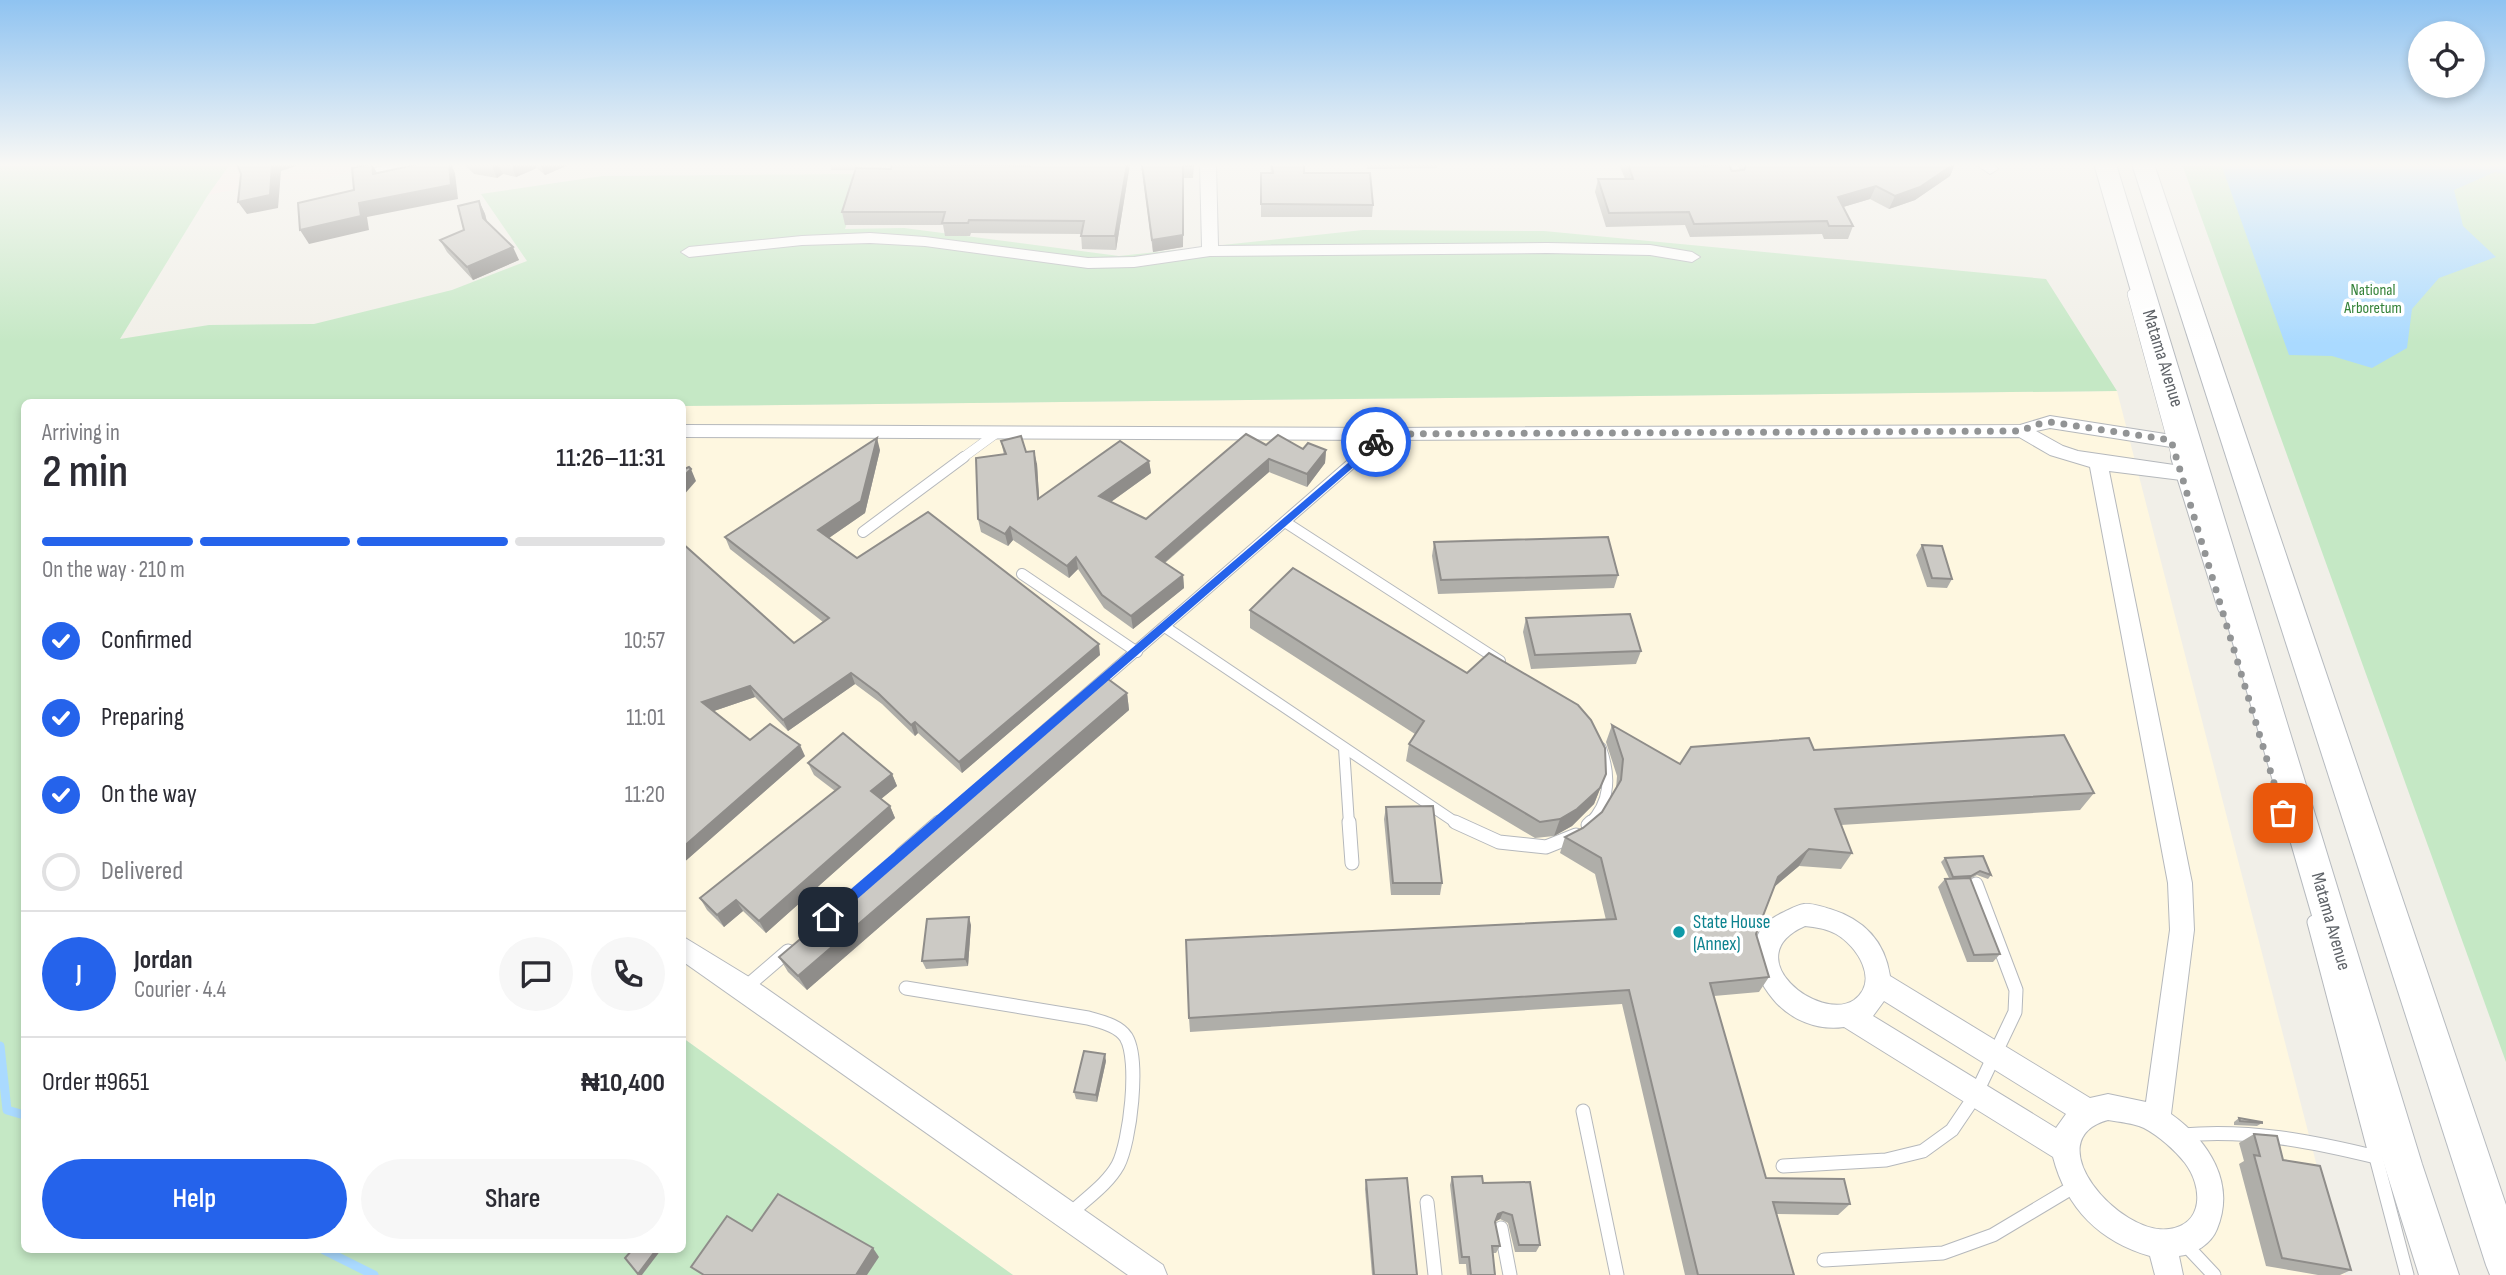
<!DOCTYPE html>
<html lang="en">
<head>
<meta charset="utf-8">
<style>
	:root { --surface:#fff; --page:#f7f7f7; --text:#2b2b33; --muted:#7c7c81; --line:#e1e1e2; --accent:#2563eb }
	body { margin:0; font-family:"Sofia Sans Condensed",sans-serif; background:var(--page); color:var(--text); height:100vh; display:flex; flex-direction:column; font-size:26px; white-space:nowrap }
	* { box-sizing:border-box; margin:0 }
	p { font-size:23px; color:var(--muted) }
	.icon { flex:none; width:38px; height:38px; fill:none; stroke:currentColor; stroke-width:2; stroke-linecap:round; stroke-linejoin:round }
	.map { position:relative; flex:1; overflow:hidden }
	.panel { position:absolute; left:21px; top:399px; width:665px; height:854px; display:flex; flex-direction:column; background:var(--surface); border-radius:10px; box-shadow:0 4px 10px #0003 }
	.panel>* { flex:none }
	.tools { position:absolute; left:2408px; top:21px; display:grid; gap:14px }
	.tools a { display:grid; place-items:center; width:77px; height:77px; border-radius:50%; background:var(--surface); box-shadow:0 4px 10px #0003; font-size:35px }
	.pin { position:absolute; display:grid; place-items:center; width:60px; height:60px; color:#fff; margin:-30px; border-radius:14px; box-shadow:0 4px 10px #0006 }
	.courier { position:absolute; display:grid; place-items:center; width:70px; height:70px; margin:-35px; border:5px solid #2563eb; border-radius:50%; background:#fff; color:#222; box-shadow:0 2px 9px #0007 }
	.summary em { font-style:normal; font-weight:600 }
	.summary div { display:flex; flex-direction:column-reverse }
	.summary { display:flex; align-items:center; justify-content:space-between; height:119px; padding:0 21px }
	h1 { font-size:46px; font-weight:600; line-height:52px }
	.bar { display:grid; grid-template-columns:repeat(4,1fr); gap:10px 7px; align-content:center; height:84px; padding:0 21px }
	.bar i { height:9px; border-radius:5px; background:var(--line) }
	.bar .current { background:var(--accent) }
	.bar p { grid-column:span 4 }
	.line { display:flex; align-items:center; gap:18px; padding:0 21px; border-top:2px solid var(--line) }
	.line div { flex:1 }
	.round { display:grid; place-items:center; flex:none; width:74px; height:74px; border-radius:37px; background:var(--page) }
	ol { padding:0 21px; list-style:none }
	li { display:flex; align-items:center; gap:21px; height:77px }
	li p { margin-inline-start:auto }
	li .icon { padding:7px; border-radius:50%; background:var(--accent); color:#fff; stroke-width:4 }
	li:last-child { color:var(--muted) }
	li i { width:38px; height:38px; border:4px solid var(--line); border-radius:50% }
	.cta { display:flex; gap:14px; margin-top:auto; padding:14px 21px }
	.cta a { flex:1; height:80px; border-radius:42px; background:var(--accent); color:#fff; font-size:28px; font-weight:600; line-height:80px; text-align:center }
	.cta a+a { background:var(--page); color:var(--text) }
	.map>svg:first-child { display:block }
	.commercial { fill:#fef7e0 }
	.medical { fill:#fce8e6 }
	.green { fill:#c5e8c5 }
	.water { fill:#aadaff }
	.lines { fill:none; stroke-linecap:round; stroke-linejoin:round }
	.stream { stroke:#aadaff; stroke-width:9 }
	.service-far2-casing { stroke:#b5b8bc; stroke-width:10 }
	.service-far1-casing { stroke:#b5b8bc; stroke-width:12 }
	.service-casing { stroke:#b5b8bc; stroke-width:15 }
	.minor-casing { stroke:#b5b8bc; stroke-width:2 }
	.secondary-casing { stroke:#b6babf; stroke-width:2 }
	.service-far2 { stroke:#fff; stroke-width:9 }
	.service-far1 { stroke:#fff; stroke-width:10 }
	.service { stroke:#fff; stroke-width:13 }
	.minor { fill:#fff; fill-rule:evenodd }
	.secondary { fill:#fff; fill-rule:evenodd }
	.wall { fill:#afaea9 }
	.shaded-wall { fill:#8f8d8a }
	.building { fill:#cccac5; stroke:#8f8d8a; stroke-width:2 }
	.route { fill:#2563eb }
	.done { stroke:#929495; stroke-width:7; stroke-dasharray:0 12.6 }
	.culture-dot { fill:#0f9aa8; stroke:#fff; stroke-width:2.5 }
	.labels { text-anchor:middle; stroke-width:7; stroke-linejoin:round; paint-order:stroke }
	.far-park-label { font-size:16px; fill:#348238; stroke:#fff }
	.street-label { font-size:19px; fill:#5f6368; stroke:#fff }
	.culture-label { font-size:19px; fill:#0d838f; stroke:#fff; text-anchor:start }
</style>
</head>
<body>
<div class="map">
<svg width="2506" height="1275" viewBox="0 0 2506 1275">
	<rect width="100%" height="100%" fill="#f1efe8"/>
	<polygon class="commercial" points="2117,391 2345,1275 1013,1275 683,1038 683,406"/>
	<polygon class="medical" points="230,164 381,164 319,180 287,179 208,195"/>
	<g class="green">
		<polygon points="0,164 230,164 208,195 120,339 209,325 314,324 452,290 527,261 481,194 602,176 863,174 845,229 904,228 1119,256 1363,230 1544,231 2046,279 2117,391 683,406 682,402 24,402 24,1250 682,1250 683,1038 1013,1275 0,1275"/>
		<polygon points="2182,164 2506,164 2506,1062"/>
	</g>
	<polygon class="water" points="2221,164 2506,164 2506,174 2495,172 2454,190 2463,226 2496,257 2439,278 2412,309 2407,348 2372,368 2332,356 2289,355"/>
	<g class="lines">
		<g class="stream">
			<polyline points="0,1046 7,1110 24,1115"/>
			<polyline points="324,1250 374,1275"/>
		</g>
		<g class="service-far2-casing">
			<g id="service-far2">
				<polyline points="2132,294 2177,459"/>
				<polyline points="961,459 998,432"/>
				<polyline points="1357,459 1386,434"/>
			</g>
		</g>
		<g class="service-far1-casing">
			<g id="service-far1">
				<polyline points="2176,457 2223,608"/>
				<polyline points="1285,522 1500,661"/>
				<polyline points="863,532 964,457"/>
				<polyline points="1022,574 1137,652"/>
				<polyline points="1165,627 1458,824"/>
				<polyline points="1344,748 1349,824"/>
				<polyline points="937,824 1359,457"/>
				<path d="M1589 824C1611 802 1611 776 1601 748"/>
			</g>
		</g>
		<g class="service-casing">
			<g id="service">
				<polyline points="1349,822 1352,863"/>
				<polyline points="1455,822 1499,842 1546,847 1576,835"/>
				<polyline points="1588,825 1591,822"/>
				<polyline points="902,854 939,822"/>
				<polyline points="2314,922 2407,1275"/>
				<polyline points="745,988 788,951"/>
				<path d="M906 988 1088 1018C1101 1022 1118 1025 1126 1037 1140 1060 1130 1142 1118 1165 1107 1185 1085 1199 1069 1215"/>
				<polyline points="1583,1111 1617,1275"/>
				<path d="M2182 1135C2249 1129 2311 1141 2376 1157"/>
				<polyline points="1783,1166 1886,1160 1923,1151 1952,1130 1975,1096 2015,1012 2016,990 1976,884"/>
				<polyline points="1427,1202 1435,1275"/>
				<polyline points="1501,1228 1510,1275"/>
				<polyline points="2183,1242 2214,1275"/>
				<polyline points="1824,1260 1943,1253 1993,1235 2075,1186"/>
			</g>
		</g>
		<g class="minor-casing">
			<g id="minor">
				<polygon points="389,164 415,164 363,181 355,176 358,173"/>
				<polygon points="1200,164 1216,164 1218,246 1547,243 1650,245 1692,252 1700,257 1692,262 1650,255 1547,253 1210,256 1134,267 1088,268 925,246 870,243 802,245 689,257 681,252 689,247 802,236 870,233 925,237 1088,258 1134,257 1202,247"/>
				<polygon points="1975,164 1993,164 1998,169 1990,174"/>
				<path d="M2050 416 2178 436 2180 441 2178 446 2171 447 2050 428 2036 431 2063 446 2078 451 2181 466 2188 468 2190 473 2188 478 2181 480 2109 471 2192 883 2194 930 2171 1114C2209 1141 2236 1183 2217 1229 2211 1244 2195 1254 2179 1256L2183 1275H2155L2150 1256C2100 1242 2066 1208 2053 1157L1844 1027C1818 1031 1790 1020 1773 999 1748 969 1743 930 1784 912 1790 909 1797 905 1804 904 1812 903 1823 907 1830 909 1863 919 1885 941 1890 976L2090 1098 2108 1094 2146 1102 2170 930 2168 883 2090 467 2050 455 2019 437 1386 440 682 437V425L1386 428 2020 425ZM1805 926C1816 927 1827 929 1836 934 1857 946 1880 981 1854 1000 1820 1023 1735 957 1805 926ZM1884 1001 2066 1114 2056 1128 1873 1016ZM2108 1120C2120 1122 2133 1123 2144 1128 2159 1136 2175 1150 2185 1163 2203 1187 2204 1224 2169 1229 2120 1236 2035 1140 2108 1120Z"/>
				<polygon points="682,936 754,980 1163,1265 1167,1275 1128,1275 682,961"/>
			</g>
		</g>
		<g class="secondary-casing">
			<g id="secondary">
				<polygon points="2094,164 2116,164 2422,1164 2459,1275 2419,1275 2384,1164"/>
				<polygon points="2132,164 2154,164 2506,1205 2506,1275 2490,1275 2486,1265"/>
			</g>
		</g>
		<use href="#service-far2" class="service-far2"/>
		<use href="#service-far1" class="service-far1"/>
		<use href="#service" class="service"/>
		<use href="#minor" class="minor"/>
		<use href="#secondary" class="secondary"/>
	</g>
	<g class="wall">
		<polygon points="464,164 571,164 545,175 537,168 516,177 503,174 497,178 474,174"/>
		<polygon points="830,164 860,164 858,168 891,169 892,164 1030,166 1030,164 1130,164 1116,250 1082,249 1081,234 971,233 970,236 945,236 943,225 845,225 842,212 856,170 831,170"/>
		<polygon points="1141,164 1194,164 1193,178 1184,178 1183,247 1153,252"/>
		<polygon points="1270,164 1304,164 1304,173 1373,205 1372,217 1261,217 1261,173 1271,173"/>
		<polygon points="1367,164 1437,164 1437,168 1367,169"/>
		<polygon points="1619,164 1702,164 1703,166 1732,171 1740,170 1737,164 1955,164 1950,176 1915,200 1889,209 1870,199 1843,207 1853,226 1848,239 1824,239 1822,234 1690,237 1685,225 1606,227 1595,192 1598,179 1625,179"/>
		<polygon points="479,201 485,214 487,222 519,260 473,280 447,252 440,240 464,230"/>
		<polygon points="1001,441 1026,452 1037,464 1039,498 1149,461 1151,473 1111,502 1146,519 1266,445 1326,450 1325,463 1307,487 1269,472 1165,563 1183,575 1184,588 1133,629 1104,608 1078,569 1069,578 1013,540 1008,546 981,532 978,519 1004,455"/>
		<polygon points="880,450 865,513 829,538 857,558 1100,655 962,773 918,733 915,736 882,704 855,684 788,731 755,697 714,711 750,740 805,756 682,864 682,543 794,643 823,622 730,549 725,537"/>
		<polygon points="1434,542 1618,575 1614,588 1438,594 1432,556"/>
		<polygon points="1922,545 1952,579 1947,588 1927,587 1916,555"/>
		<polygon points="1250,610 1606,774 1594,804 1572,826 1554,836 1535,838 1406,761 1409,744 1415,734 1250,628"/>
		<polygon points="1526,618 1641,651 1636,664 1531,669 1523,632"/>
		<polygon points="1127,693 1129,710 807,990 788,972 779,957"/>
		<polygon points="1612,725 1680,764 1814,750 2094,793 2080,810 1841,825 1852,853 1841,869 1799,866 1773,888 1756,934 1769,977 1759,992 1714,996 1766,1178 1850,1204 1838,1215 1777,1214 1794,1275 1685,1275 1622,1004 1190,1032 1189,1018 1606,920 1595,874 1560,853 1565,837 1583,828 1602,812 1616,789 1617,776 1606,742"/>
		<polygon points="808,763 892,774 897,786 881,799 890,806 895,818 766,933 743,911 724,927 707,910 700,898 835,791 814,775"/>
		<polygon points="1386,807 1442,883 1440,895 1391,895 1384,819"/>
		<polygon points="1945,858 1991,875 1988,879 1977,875 1970,879 2000,954 1993,962 1967,962 1938,887 1945,879 1949,878 1941,862"/>
		<polygon points="971,925 968,966 926,969 922,961"/>
		<polygon points="1106,1061 1097,1102 1076,1099 1074,1092"/>
		<polygon points="2239,1118 2262,1123 2257,1126 2234,1125 2234,1122"/>
		<polygon points="2254,1134 2283,1160 2351,1270 2340,1275 2318,1275 2266,1266 2239,1164 2244,1161 2239,1143"/>
		<polygon points="1452,1177 1483,1183 1540,1245 1536,1252 1515,1252 1508,1223 1500,1219 1496,1221 1495,1222 1500,1246 1496,1253 1492,1253 1495,1275 1467,1275 1466,1264 1459,1264 1450,1185"/>
		<polygon points="1366,1180 1417,1275 1372,1275 1365,1189"/>
	</g>
	<g class="shaded-wall">
		<polygon points="272,164 303,164 281,171 278,208 247,214 238,202"/>
		<polygon points="356,164 378,164 373,166 380,178 359,170"/>
		<polygon points="449,164 451,164 455,173 458,199 367,217 369,230 309,244 300,230"/>
		<polygon points="491,164 498,164 503,174 497,178"/>
		<polygon points="511,164 535,164 537,168 516,177"/>
		<polygon points="540,164 571,164 545,175"/>
		<polygon points="1127,164 1130,164 1116,250 1115,236"/>
		<polygon points="1954,164 1955,164 1950,176 1915,200 1889,209 1895,196"/>
		<polygon points="1183,166 1183,247 1153,252 1152,240"/>
		<polygon points="1876,186 1870,199 1833,210 1838,197"/>
		<polygon points="479,201 485,214 489,231 483,218"/>
		<polygon points="513,247 519,260 473,280 467,267"/>
		<polygon points="877,438 880,450 865,513 823,542 818,530"/>
		<polygon points="1326,450 1325,463 1307,487 1307,474"/>
		<polygon points="1034,451 1037,464 1040,512 1038,499"/>
		<polygon points="1269,459 1269,472 1157,569 1156,557"/>
		<polygon points="1149,461 1151,473 1101,509 1099,496"/>
		<polygon points="691,469 696,481 682,497 682,478"/>
		<polygon points="1010,527 1013,540 1008,546 1005,534"/>
		<polygon points="1076,557 1078,569 1069,578 1067,566"/>
		<polygon points="1183,575 1184,588 1133,629 1131,616"/>
		<polygon points="1099,644 1100,655 962,773 959,762"/>
		<polygon points="851,673 855,684 788,731 783,720"/>
		<polygon points="750,686 755,697 708,713 702,702"/>
		<polygon points="1127,693 1129,710 807,990 798,976"/>
		<polygon points="915,722 918,733 915,736 911,725"/>
		<polygon points="800,745 805,756 682,864 682,848"/>
		<polygon points="892,774 897,786 876,803 871,791"/>
		<polygon points="1606,774 1594,804 1572,826 1554,836 1560,819"/>
		<polygon points="890,806 895,818 766,933 759,921"/>
		<polygon points="1809,849 1799,866 1768,892 1778,877"/>
		<polygon points="736,900 743,911 724,927 717,915"/>
		<polygon points="969,917 971,925 968,966 965,959"/>
		<polygon points="1105,1054 1106,1061 1097,1102 1096,1095"/>
		<polygon points="1503,1212 1500,1219 1495,1222 1498,1214"/>
		<polygon points="873,1248 879,1257 867,1275 856,1275"/>
		<polygon points="656,1250 661,1250 642,1275 639,1275 638,1274"/>
	</g>
	<g class="building">
		<polygon points="237,164 272,164 270,195 238,202 241,174"/>
		<polygon points="372,164 373,174 419,164 449,164 451,185 359,203 361,216 300,230 298,203 354,190 352,168"/>
		<polygon points="892,164 1030,166 1030,164 1127,164 1115,236 1081,236 1084,221 969,220 968,223 942,223 945,212 842,212 856,168 891,169"/>
		<polygon points="1142,164 1193,164 1193,166 1183,166 1183,235 1152,240"/>
		<polygon points="1272,164 1304,164 1304,173 1370,173 1373,205 1261,204 1261,173 1273,173"/>
		<polygon points="1628,164 1702,164 1703,166 1728,164 1732,171 1744,170 1747,164 1954,164 1920,187 1895,196 1876,186 1838,197 1853,226 1829,226 1827,221 1694,224 1689,212 1609,213 1598,179 1633,179"/>
		<polygon points="479,201 483,218 513,247 467,267 440,240 464,230 458,206"/>
		<polygon points="1246,434 1266,445 1278,435 1303,449 1308,443 1326,450 1307,474 1269,459 1156,557 1183,575 1131,616 1102,595 1076,557 1067,566 1010,527 1005,534 978,519 976,458 1006,454 1001,441 1021,436 1026,452 1034,451 1038,499 1120,441 1149,461 1099,496 1146,519"/>
		<polygon points="877,438 861,501 818,530 857,558 928,512 1099,644 959,762 915,722 911,725 878,693 851,673 783,720 750,686 702,702 750,740 770,724 800,745 682,848 682,543 794,643 829,618 725,537"/>
		<polygon points="689,467 691,469 682,478 682,470"/>
		<polygon points="1608,537 1618,575 1441,580 1434,542"/>
		<polygon points="1922,545 1942,546 1952,579 1932,578"/>
		<polygon points="1293,568 1467,673 1489,653 1578,705 1591,720 1605,748 1606,774 1600,788 1577,809 1560,819 1540,822 1409,744 1424,721 1250,610"/>
		<polygon points="1630,614 1641,651 1535,655 1526,618"/>
		<polygon points="1108,679 1127,693 798,976 779,957"/>
		<polygon points="1612,725 1680,764 1691,747 1809,738 1814,750 2064,735 2094,793 1835,809 1852,853 1809,849 1778,877 1756,934 1769,977 1710,983 1766,1178 1844,1179 1850,1204 1773,1202 1794,1275 1698,1275 1629,990 1189,1018 1186,940 1616,919 1601,858 1565,837 1583,828 1602,812 1621,780 1623,759"/>
		<polygon points="843,733 892,774 871,791 890,806 759,921 736,900 717,915 700,898 840,787 808,763"/>
		<polygon points="1433,806 1442,883 1393,883 1386,807"/>
		<polygon points="1983,856 1991,875 1980,871 1971,876 1953,877 1945,858"/>
		<polygon points="1970,878 2000,954 1974,955 1945,879"/>
		<polygon points="969,917 965,959 922,961 927,919"/>
		<polygon points="1084,1051 1105,1054 1096,1095 1074,1092"/>
		<polygon points="2239,1118 2262,1122 2262,1123 2240,1121"/>
		<polygon points="2254,1134 2277,1136 2283,1160 2320,1166 2351,1270 2282,1258 2254,1155 2260,1156"/>
		<polygon points="1482,1176 1483,1183 1530,1182 1540,1245 1519,1245 1512,1215 1503,1212 1498,1214 1495,1222 1500,1246 1492,1246 1495,1275 1471,1275 1469,1257 1462,1257 1452,1177"/>
		<polygon points="1407,1178 1417,1275 1374,1275 1366,1180"/>
		<polygon points="778,1194 873,1248 856,1275 704,1275 691,1267 727,1216 752,1231"/>
		<polygon points="632,1250 656,1250 638,1274 625,1258"/>
	</g>
	<linearGradient id="sky" x2="0" y2="1"><stop stop-color="#8fc3f1"/><stop offset="0.48" stop-color="#f9f8f5"/><stop offset="1" stop-color="#f9f8f5" stop-opacity="0"/></linearGradient>
	<rect width="2506" height="343" fill="url(#sky)"/>
	<polygon class="route" points="1376,439 1380,440 1380,444 832,921 823,921 823,913"/>
	<g class="lines">
		<polyline class="done" points="1376,442 1385,434 2023,431 2033,425 2050,422 2171,440 2283,813"/>
	</g>
	<circle class="culture-dot" cx="1679" cy="932" r="7"/>
	<g class="labels">
		<g class="far-park-label">
			<text x="2373" y="295">National<tspan x="2373" dy="18">Arboretum</tspan></text>
		</g>
		<g class="street-label">
			<text transform="translate(2164 358) rotate(73)" y="7">Matama Avenue</text>
			<text transform="translate(2332 921) rotate(74)" y="7">Matama Avenue</text>
		</g>
		<g class="culture-label">
			<text x="1693" y="928">State House<tspan x="1693" dy="22">(Annex)</tspan></text>
		</g>
	</g>
</svg>
<div class="tools">
<a><svg class="icon" aria-label="locate" viewBox="0 0 24 24"><circle cx="12" cy="12" r="6"/><path d="M12 2v4M12 18v4M2 12h4M18 12h4"/></svg></a>
</div>
<div class="pin" style="left:2283px;top:813px;background:#ea580c"><svg class="icon" aria-label="bag" viewBox="0 0 24 24"><path d="M5 8h14l-1 12H6zM9 8a3 3 0 0 1 6 0"/></svg></div>
<div class="pin" style="left:828px;top:917px;background:#1f2937"><svg class="icon" aria-label="home" viewBox="0 0 24 24"><path d="M3 11l9-7 9 7M6 9v11h12V9"/></svg></div>
<div class="courier" style="left:1376px;top:442px"><svg class="icon" aria-label="bike" viewBox="0 0 24 24"><circle cx="6" cy="16" r="4"/><circle cx="18" cy="16" r="4"/><path d="M6 16l4-8h5l3 8M10 8l3 8H6M13 5h3"/></svg></div>
<section class="panel">
<div class="summary"><div><h1>2 min</h1><p>Arriving in</p></div><em>11:26–11:31</em></div>
<div class="bar"><i class="current"></i><i class="current"></i><i class="current"></i><i></i><p>On the way · 210 m</p></div>
<ol>
<li><svg class="icon" aria-label="check" viewBox="0 0 24 24"><path d="M5 12l5 5 9-10"/></svg>Confirmed<p>10:57</p></li>
<li><svg class="icon" aria-label="check" viewBox="0 0 24 24"><path d="M5 12l5 5 9-10"/></svg>Preparing<p>11:01</p></li>
<li><svg class="icon" aria-label="check" viewBox="0 0 24 24"><path d="M5 12l5 5 9-10"/></svg>On the way<p>11:20</p></li>
<li><i></i>Delivered</li>
</ol>
<div class="line" style="height:126px"><b class="round" style="background:var(--accent);color:#fff">J</b><div><b>Jordan</b><p>Courier · 4.4</p></div><a class="round"><svg class="icon" aria-label="chat" viewBox="0 0 24 24"><path d="M4 5h16v11H9l-5 4z"/></svg></a><a class="round"><svg class="icon" aria-label="phone" viewBox="0 0 24 24"><path d="M5 4h4l2 5-3 2q2 4 5 5l2-3 5 2v4C11 20 4 13 5 4z"/></svg></a></div>
<div class="line" style="height:91px"><div>Order #9651</div><b>₦10,400</b></div>
<div class="cta"><a>Help</a><a>Share</a></div>
</section>
</div>
</body>
</html>
